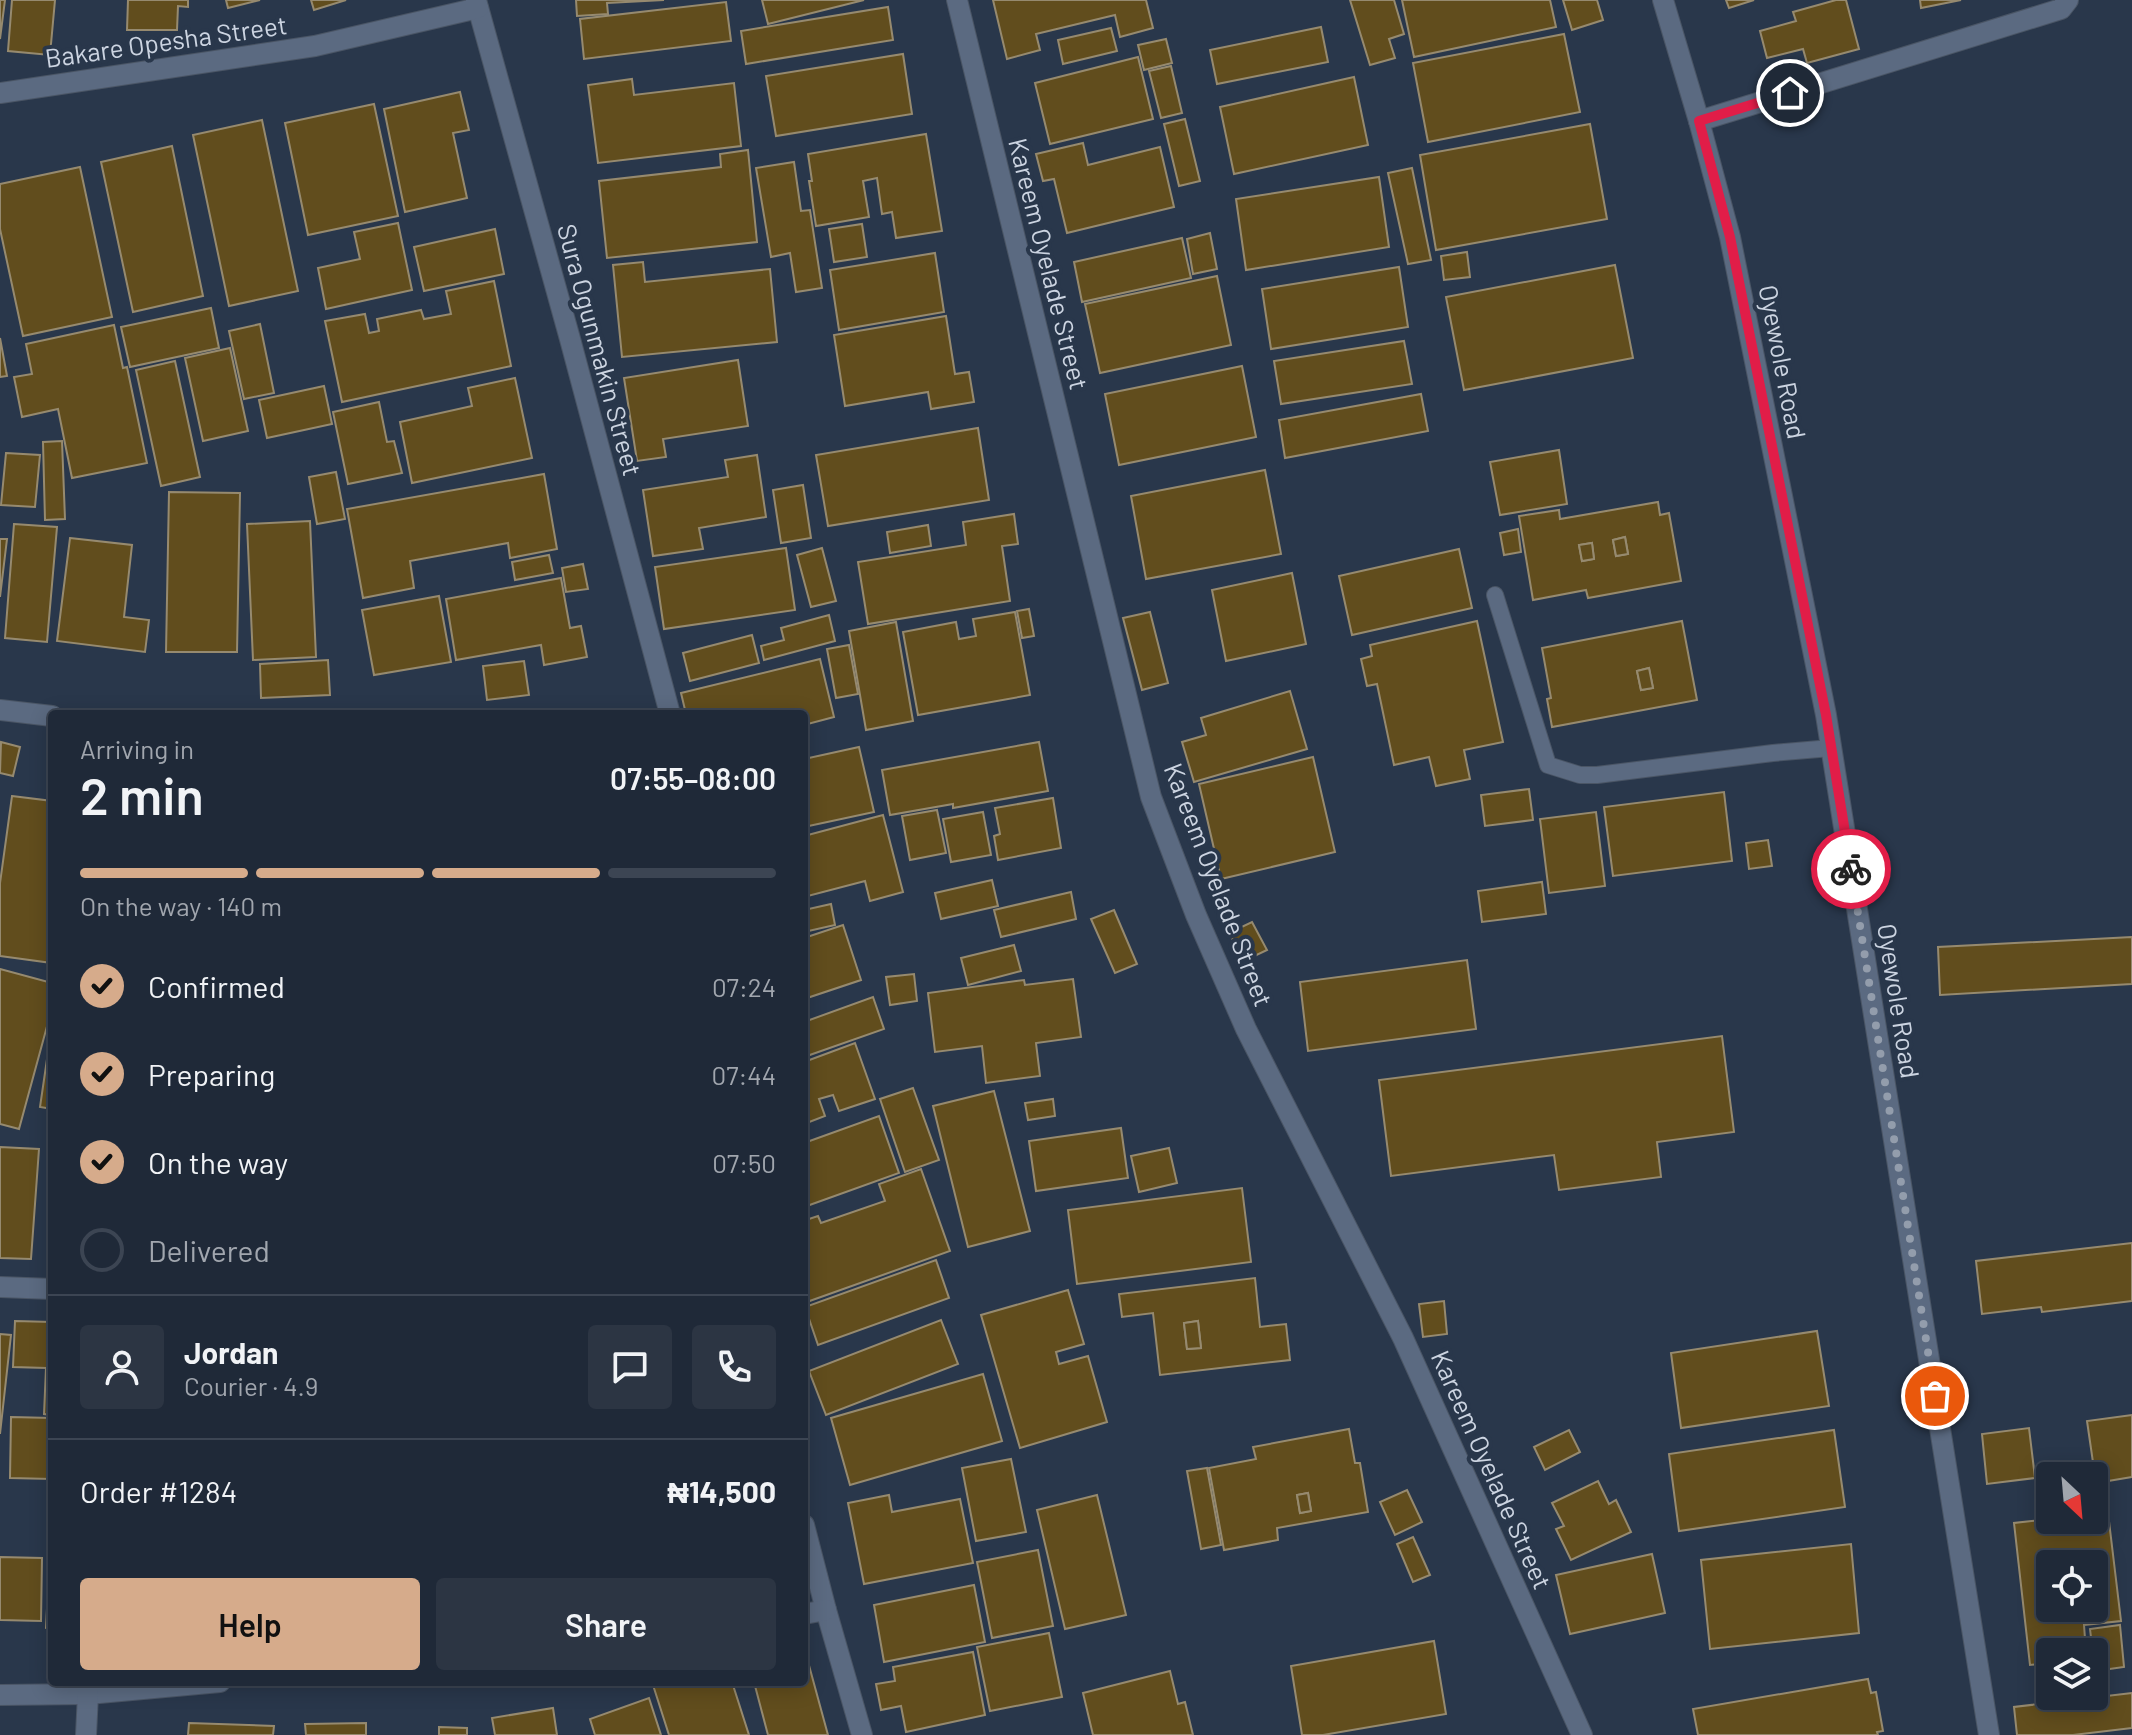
<!DOCTYPE html>
<html lang="en">
<head>
<meta charset="utf-8">
<style>
	:root { --surface:#1f2938; --page:#2c3543; --text:#f1f3f6; --muted:#a1a6ae; --line:#3c4553; --accent:#d6ab8b }
	body { margin:0; font-family:Barlow,sans-serif; background:var(--page); color:var(--text); height:100vh; display:flex; flex-direction:column; font-size:30px; white-space:nowrap }
	* { box-sizing:border-box; margin:0 }
	p { font-size:26px; color:var(--muted) }
	.icon { flex:none; width:44px; height:44px; fill:none; stroke:currentColor; stroke-width:2; stroke-linecap:round; stroke-linejoin:round }
	.map { position:relative; flex:1; overflow:hidden }
	.panel { position:absolute; left:48px; top:710px; width:760px; height:976px; display:flex; flex-direction:column; background:var(--surface); border-radius:8px; box-shadow:0 4px 20px #0003,0 0 0 2px var(--line) }
	.panel>* { flex:none }
	.needle { width:52px; rotate:154deg }
	.controls { position:absolute; left:2036px; top:1462px; display:grid; gap:16px }
	.controls a { display:grid; place-items:center; width:72px; height:72px; border-radius:8px; background:var(--surface); box-shadow:0 4px 20px #0003,0 0 0 2px var(--line); font-size:40px }
	.pin { position:absolute; display:grid; place-items:center; width:68px; height:68px; color:#fff; margin:-34px; border:4px solid #fff; border-radius:50%; box-shadow:0 2px 8px #0007 }
	.courier { position:absolute; display:grid; place-items:center; width:80px; height:80px; margin:-40px; border:6px solid #e11d48; border-radius:50%; background:#fff; color:#222; box-shadow:0 2px 10px #0007 }
	.summary em { font-style:normal; font-weight:600 }
	.summary div { display:flex; flex-direction:column-reverse }
	.summary { display:flex; align-items:center; justify-content:space-between; height:136px; padding:0 32px }
	h1 { font-size:52px; font-weight:600; line-height:60px }
	.bar { display:grid; grid-template-columns:repeat(4,1fr); gap:12px 8px; align-content:center; height:96px; padding:0 32px }
	.bar i { height:10px; border-radius:6px; background:var(--line) }
	.bar .active { background:var(--accent) }
	.bar p { grid-column:span 4 }
	.line { display:flex; align-items:center; gap:20px; padding:0 32px; border-top:2px solid var(--line) }
	.line div { flex:1 }
	.round { display:grid; place-items:center; flex:none; width:84px; height:84px; border-radius:8px; background:var(--page) }
	ol { padding:0 32px; list-style:none }
	li { display:flex; align-items:center; gap:24px; height:88px }
	li p { margin-inline-start:auto }
	li .icon { padding:8px; border-radius:50%; background:var(--accent); color:#111; stroke-width:4 }
	li:last-child { color:var(--muted) }
	li i { width:44px; height:44px; border:4px solid var(--line); border-radius:50% }
	.action { display:flex; gap:16px; margin-top:auto; padding:16px 32px }
	.action a { flex:1; height:92px; border-radius:8px; background:var(--accent); color:#111; font-size:32px; font-weight:600; line-height:92px; text-align:center }
	.action a+a { background:var(--page); color:var(--text) }
	.map>svg:first-child { display:block }
	.building { fill:#614d1d; stroke:#968a6f; stroke-width:2; fill-rule:evenodd }
	.lines { fill:none; stroke-linecap:round; stroke-linejoin:round }
	.service-casing { stroke:#4a5565; stroke-width:18 }
	.minor-casing { stroke:#4a5565; stroke-width:22 }
	.service { stroke:#5b6a81; stroke-width:16 }
	.minor { stroke:#5b6a81; stroke-width:20 }
	.done { stroke:#939dac; stroke-width:8; stroke-dasharray:0 14.4 }
	.route { stroke:#e11d48; stroke-width:10 }
	.labels { text-anchor:middle; stroke-width:8; stroke-linejoin:round; paint-order:stroke }
	.street-label { font-size:26px; fill:#ccd4e1; stroke:#29374b }
</style>
</head>
<body>
<div class="map">
<svg width="2132" height="1735" viewBox="0 0 2132 1735">
	<rect width="100%" height="100%" fill="#29374b"/>
	<g class="building">
		<polygon points="0,0 5,0 0,39"/>
		<polygon points="12,0 55,0 50,55 8,51"/>
		<polygon points="128,0 188,0 188,7 178,6 177,30 127,30"/>
		<polygon points="226,0 260,0 228,8"/>
		<polygon points="311,0 346,0 314,10"/>
		<polygon points="576,0 664,0 607,3 608,14 577,16"/>
		<polygon points="762,0 864,0 768,24"/>
		<polygon points="993,0 1146,0 1153,28 1120,37 1115,15 1036,34 1040,50 1007,59"/>
		<polygon points="1350,0 1394,0 1404,34 1389,39 1395,58 1370,65"/>
		<polygon points="1402,0 1550,0 1556,27 1414,57"/>
		<polygon points="1563,0 1597,0 1603,20 1572,30"/>
		<polygon points="1726,0 1754,0 1729,8"/>
		<polygon points="1836,0 1846,0 1859,49 1807,63 1803,49 1767,58 1760,31 1796,21 1793,12"/>
		<polygon points="1920,0 1961,0 1921,8"/>
		<polygon points="726,2 731,41 584,59 580,19"/>
		<polygon points="888,7 893,40 746,64 741,31"/>
		<polygon points="1321,27 1328,62 1217,84 1210,50"/>
		<polygon points="1111,28 1117,51 1063,64 1058,40"/>
		<polygon points="1564,34 1580,112 1428,142 1413,63"/>
		<polygon points="1166,39 1172,63 1144,70 1138,45"/>
		<polygon points="903,54 912,114 776,136 766,76"/>
		<polygon points="1138,57 1153,119 1050,144 1035,83"/>
		<polygon points="1171,66 1182,113 1161,118 1149,71"/>
		<polygon points="1354,77 1368,145 1234,174 1220,107"/>
		<polygon points="632,79 634,95 734,83 741,146 598,163 588,85"/>
		<polygon points="460,92 469,130 453,133 467,198 405,212 384,109"/>
		<polygon points="374,104 398,216 308,235 285,123"/>
		<polygon points="1185,119 1200,181 1179,186 1164,124"/>
		<polygon points="262,120 298,291 229,306 193,135"/>
		<polygon points="1590,124 1607,219 1436,250 1420,155"/>
		<polygon points="926,134 942,231 896,238 892,212 882,214 877,178 863,181 869,217 816,226 809,181 812,181 808,154"/>
		<polygon points="1083,143 1088,165 1160,147 1174,207 1067,233 1054,179 1043,181 1036,154"/>
		<polygon points="172,146 203,296 133,312 101,162"/>
		<polygon points="748,150 757,242 607,258 599,181 721,167 720,154"/>
		<polygon points="794,162 801,211 810,210 822,288 796,292 790,253 771,257 756,168"/>
		<polygon points="80,167 112,317 23,336 0,229 0,184"/>
		<polygon points="1412,168 1431,260 1408,264 1388,173"/>
		<polygon points="1379,177 1389,247 1246,270 1236,199"/>
		<polygon points="398,223 412,290 326,309 318,268 360,259 354,232"/>
		<polygon points="862,224 867,257 834,262 829,229"/>
		<polygon points="495,229 504,274 424,291 414,247"/>
		<polygon points="1210,233 1217,269 1193,274 1187,239"/>
		<polygon points="1182,238 1191,278 1082,302 1074,262"/>
		<polygon points="1467,252 1470,277 1444,280 1441,256"/>
		<polygon points="935,253 944,312 839,330 830,270"/>
		<polygon points="643,262 645,282 770,269 777,342 622,357 613,265"/>
		<polygon points="1615,265 1633,358 1464,390 1446,297"/>
		<polygon points="1399,267 1408,327 1271,349 1262,289"/>
		<polygon points="1217,276 1231,345 1100,373 1085,304"/>
		<polygon points="494,281 511,366 342,402 325,321 365,314 369,333 379,331 377,319 421,310 424,319 451,314 446,291"/>
		<polygon points="211,308 219,348 130,367 121,327"/>
		<polygon points="946,316 955,374 969,372 974,402 931,409 928,392 845,406 834,335"/>
		<polygon points="260,324 274,393 244,399 229,331"/>
		<polygon points="114,325 123,368 127,367 147,463 72,478 58,409 22,417 14,377 32,374 26,344"/>
		<polygon points="0,338 7,376 0,377"/>
		<polygon points="1404,341 1412,384 1281,404 1274,361"/>
		<polygon points="230,348 248,431 203,441 185,358"/>
		<polygon points="738,360 748,426 663,439 666,457 637,461 624,378"/>
		<polygon points="175,361 200,477 161,486 136,370"/>
		<polygon points="1242,366 1256,437 1119,465 1105,394"/>
		<polygon points="515,378 532,458 412,483 400,422 472,406 468,388"/>
		<polygon points="324,386 332,424 267,438 259,400"/>
		<polygon points="1421,394 1428,431 1285,458 1279,420"/>
		<polygon points="379,402 387,442 394,441 402,473 348,484 333,412"/>
		<polygon points="978,428 989,500 828,526 816,455"/>
		<polygon points="62,441 65,519 45,520 43,442"/>
		<polygon points="1559,450 1567,504 1500,515 1490,462"/>
		<polygon points="6,453 40,455 35,507 1,505"/>
		<polygon points="757,455 766,517 699,528 703,549 653,556 643,490 728,477 725,460"/>
		<polygon points="1265,470 1281,554 1146,579 1131,496"/>
		<polygon points="336,472 345,519 317,524 309,477"/>
		<polygon points="544,474 557,549 510,558 508,543 410,561 414,588 363,598 347,509"/>
		<polygon points="803,485 811,538 781,543 773,490"/>
		<polygon points="169,492 240,493 237,652 166,652"/>
		<path d="M1658 502 1660 515 1669 513 1681 581 1588 598 1586 590 1533 600 1519 516 1559 510 1560 519ZM1625 537 1628 554 1616 556 1613 540ZM1592 543 1594 559 1582 561 1579 545Z"/>
		<polygon points="1014,514 1018,544 1002,546 1010,601 868,624 858,562 966,545 963,522"/>
		<polygon points="310,521 316,657 253,660 247,524"/>
		<polygon points="14,524 57,527 47,642 5,638"/>
		<polygon points="928,525 931,546 890,553 887,532"/>
		<polygon points="1518,529 1521,552 1504,555 1500,533"/>
		<polygon points="1625,537 1628,554 1616,556 1613,540"/>
		<polygon points="70,538 132,545 124,617 149,620 145,652 57,641"/>
		<polygon points="0,539 7,539 0,597"/>
		<polygon points="1592,543 1594,559 1582,561 1579,545"/>
		<polygon points="786,548 795,610 664,629 655,567"/>
		<polygon points="822,548 836,601 811,607 797,555"/>
		<polygon points="1459,549 1472,608 1352,635 1339,576"/>
		<polygon points="549,555 553,573 515,580 512,562"/>
		<polygon points="583,564 588,589 566,592 562,568"/>
		<polygon points="1292,573 1306,644 1226,661 1212,590"/>
		<polygon points="561,578 570,628 581,626 587,657 544,665 541,645 456,660 446,599"/>
		<polygon points="439,596 451,662 374,675 362,610"/>
		<polygon points="1029,609 1034,636 1022,638 1017,611"/>
		<polygon points="1015,612 1030,695 918,715 903,632 956,622 959,639 976,636 973,619"/>
		<polygon points="1150,612 1168,683 1142,690 1123,618"/>
		<polygon points="829,615 835,641 764,660 761,646 784,640 781,628"/>
		<polygon points="1477,621 1503,742 1464,750 1470,779 1436,786 1429,757 1394,765 1377,684 1367,686 1361,659 1372,656 1370,645"/>
		<path d="M1682 621 1697 700 1552 727 1547 699 1551 698 1542 648ZM1649 668 1653 688 1641 690 1637 671Z"/>
		<polygon points="896,622 913,721 866,730 849,631"/>
		<polygon points="752,635 759,663 690,681 683,653"/>
		<polygon points="849,645 858,694 836,698 827,649"/>
		<polygon points="820,659 834,717 804,725 804,714 686,714 681,693"/>
		<polygon points="328,660 330,695 261,698 260,664"/>
		<polygon points="524,661 529,695 487,700 483,666"/>
		<polygon points="1649,668 1653,688 1641,690 1637,671"/>
		<polygon points="1290,691 1307,749 1194,782 1182,742 1206,735 1201,718"/>
		<polygon points="1,742 20,747 13,776 0,773"/>
		<polygon points="1039,742 1048,791 953,808 953,804 890,815 882,770"/>
		<polygon points="859,747 874,812 804,827 804,759"/>
		<polygon points="1313,757 1335,852 1221,879 1199,784"/>
		<polygon points="1529,789 1533,820 1485,826 1481,795"/>
		<polygon points="1724,792 1732,861 1613,876 1604,807"/>
		<polygon points="12,796 52,801 52,963 0,956 0,883"/>
		<polygon points="1053,798 1061,848 998,860 994,836 1000,834 995,808"/>
		<polygon points="937,810 946,853 910,860 902,816"/>
		<polygon points="983,812 991,855 951,862 943,819"/>
		<polygon points="1596,812 1605,886 1549,893 1540,819"/>
		<polygon points="883,815 903,892 870,901 865,881 804,897 804,836"/>
		<polygon points="1768,840 1772,866 1749,869 1746,843"/>
		<polygon points="992,880 998,906 941,919 935,893"/>
		<polygon points="1542,882 1546,914 1482,922 1478,891"/>
		<polygon points="1071,892 1076,919 1001,937 994,910"/>
		<polygon points="831,904 835,925 804,932 804,910"/>
		<polygon points="1114,910 1137,964 1115,973 1091,919"/>
		<polygon points="1252,922 1267,950 1244,961 1229,933"/>
		<polygon points="843,925 861,980 804,999 804,938"/>
		<polygon points="2132,937 2132,984 1940,995 1938,947"/>
		<polygon points="1014,945 1021,971 968,985 961,958"/>
		<polygon points="1467,960 1476,1029 1308,1051 1300,982"/>
		<polygon points="0,969 52,983 52,1008 19,1129 0,1124"/>
		<polygon points="914,974 917,1001 890,1005 886,977"/>
		<polygon points="1073,979 1081,1037 1036,1043 1040,1076 986,1083 982,1046 935,1052 928,993 1024,980 1025,985"/>
		<polygon points="873,997 884,1029 804,1057 804,1022"/>
		<polygon points="52,1025 52,1109 40,1107"/>
		<polygon points="1722,1036 1734,1132 1657,1142 1661,1177 1559,1190 1554,1155 1391,1176 1379,1080"/>
		<polygon points="855,1043 875,1099 839,1111 833,1095 819,1099 825,1116 804,1124 804,1062"/>
		<polygon points="913,1088 939,1160 905,1172 880,1099"/>
		<polygon points="994,1091 1030,1231 968,1247 933,1106"/>
		<polygon points="1053,1099 1055,1116 1028,1120 1025,1103"/>
		<polygon points="879,1116 899,1173 804,1207 804,1143"/>
		<polygon points="1121,1128 1128,1178 1036,1191 1029,1141"/>
		<polygon points="0,1147 39,1149 31,1259 0,1258"/>
		<polygon points="1169,1148 1177,1183 1139,1192 1131,1156"/>
		<polygon points="921,1169 950,1251 804,1303 804,1213 806,1220 818,1216 821,1223 885,1201 879,1184"/>
		<polygon points="1242,1188 1251,1262 1077,1284 1068,1210"/>
		<polygon points="2132,1243 2132,1301 2042,1312 2041,1307 1982,1314 1976,1261"/>
		<polygon points="936,1260 949,1298 818,1345 805,1307"/>
		<path d="M1255 1278 1260 1327 1286 1324 1290 1360 1160 1375 1153 1313 1122 1317 1119 1294ZM1198 1321 1201 1348 1187 1349 1184 1323Z"/>
		<polygon points="1068,1290 1084,1344 1056,1352 1059,1364 1088,1356 1107,1422 1020,1448 981,1315"/>
		<polygon points="1444,1301 1447,1334 1423,1337 1419,1304"/>
		<polygon points="941,1320 958,1364 826,1415 809,1371"/>
		<polygon points="15,1321 52,1322 52,1415 44,1414 46,1368 13,1367"/>
		<polygon points="1198,1321 1201,1348 1187,1349 1184,1323"/>
		<polygon points="1817,1331 1829,1406 1681,1428 1671,1353"/>
		<polygon points="0,1334 11,1335 0,1434"/>
		<polygon points="983,1374 1002,1441 850,1485 831,1418"/>
		<polygon points="2132,1415 2132,1477 2096,1483 2087,1421"/>
		<polygon points="11,1417 52,1418 52,1479 10,1478"/>
		<polygon points="2029,1428 2035,1478 1987,1484 1982,1434"/>
		<path d="M1349 1429 1355 1463H1360L1368 1512 1277 1528 1278 1540 1224 1550 1209 1468 1256 1459 1253 1447ZM1308 1493 1311 1511 1300 1513 1297 1495Z"/>
		<polygon points="1569,1430 1580,1452 1545,1470 1534,1447"/>
		<polygon points="1834,1430 1845,1507 1679,1531 1669,1454"/>
		<polygon points="1011,1459 1026,1532 976,1541 962,1468"/>
		<polygon points="1207,1468 1221,1545 1201,1549 1187,1471"/>
		<polygon points="1598,1481 1609,1504 1616,1500 1631,1532 1571,1560 1556,1529 1564,1526 1552,1503"/>
		<polygon points="1407,1490 1422,1522 1395,1535 1380,1502"/>
		<polygon points="1308,1493 1311,1511 1300,1513 1297,1495"/>
		<polygon points="889,1495 892,1512 960,1499 973,1563 864,1584 848,1503"/>
		<polygon points="1097,1495 1126,1615 1065,1629 1037,1510"/>
		<polygon points="52,1512 52,1629 46,1628"/>
		<path d="M2108 1513 2121 1621 2084 1625 2086 1652H2050V1663L2030 1665 2014 1523 2050 1519 2094 1520V1514ZM2050 1564H2094V1608H2050Z"/>
		<polygon points="1413,1537 1430,1575 1413,1582 1397,1544"/>
		<polygon points="1851,1544 1859,1633 1710,1649 1701,1560"/>
		<polygon points="1038,1550 1053,1626 992,1638 977,1562"/>
		<polygon points="1652,1554 1665,1613 1570,1634 1556,1575"/>
		<polygon points="0,1557 42,1558 41,1621 0,1620"/>
		<polygon points="974,1585 985,1642 884,1662 874,1605"/>
		<polygon points="2120,1625 2124,1667 2095,1671 2090,1629"/>
		<polygon points="1049,1633 1062,1697 990,1711 977,1647"/>
		<polygon points="1434,1641 1446,1714 1323,1735 1302,1735 1291,1666"/>
		<polygon points="804,1647 828,1735 768,1735 754,1682 804,1682"/>
		<polygon points="973,1652 985,1715 906,1732 901,1706 881,1710 876,1684 895,1681 893,1667"/>
		<polygon points="1170,1671 1178,1704 1185,1702 1193,1735 1093,1735 1083,1693"/>
		<polygon points="1868,1679 1871,1693 1876,1692 1883,1731 1877,1732 1878,1735 1698,1735 1693,1709"/>
		<polygon points="663,1682 732,1682 749,1735 669,1735 653,1685"/>
		<polygon points="2132,1693 2132,1728 2073,1735 2017,1735 2014,1707"/>
		<polygon points="649,1698 661,1735 595,1735 590,1719"/>
		<polygon points="553,1708 557,1735 495,1735 492,1718"/>
		<polygon points="189,1723 274,1726 273,1735 188,1735"/>
		<polygon points="366,1723 366,1735 306,1735 305,1724"/>
		<polygon points="439,1727 467,1728 467,1735 439,1735"/>
	</g>
	<g class="lines">
		<g class="service-casing">
			<polyline id="service" points="1495,595 1548,765 1580,775 1597,775 1773,753 1831,748"/>
		</g>
		<g class="minor-casing">
			<g id="minor">
				<polyline points="476,0 570,339 670,714"/>
				<polyline points="957,0 1151,797 1196,915 1246,1029 1403,1338 1582,1735"/>
				<polyline points="1663,0 1699,121 1730,237 1826,715 1989,1735"/>
				<polyline points="0,93 315,46 478,8"/>
				<polyline points="1699,121 2061,9 2068,0"/>
				<polyline points="0,710 52,716"/>
				<polyline points="0,1287 52,1289"/>
				<polyline points="804,1525 826,1610 862,1735"/>
				<polyline points="804,1614 826,1610"/>
				<polyline points="0,1695 88,1694 220,1682"/>
				<polyline points="86,1735 88,1694"/>
			</g>
		</g>
		<use href="#service" class="service"/>
		<use href="#minor" class="minor"/>
	</g>
	<g class="lines">
		<polyline class="done" points="1851,869 1935,1396"/>
		<polyline class="route" points="1790,93 1699,121 1730,237 1826,715 1851,869"/>
	</g>
	<g class="labels">
		<g class="street-label">
			<text transform="translate(166 42) rotate(-8)" y="9">Bakare Opesha Street</text>
			<text transform="translate(1048 264) rotate(76)" y="9">Kareem Oyelade Street</text>
			<text transform="translate(599 350) rotate(75)" y="9">Sura Ogunmakin Street</text>
			<text transform="translate(1782 362) rotate(79)" y="9">Oyewole Road</text>
			<text transform="translate(1218 885) rotate(69)" y="9">Kareem Oyelade Street</text>
			<text transform="translate(1898 1001) rotate(81)" y="9">Oyewole Road</text>
			<text transform="translate(1491 1470) rotate(66)" y="9">Kareem Oyelade Street</text>
		</g>
	</g>
</svg>
<div class="controls">
<a><svg class="needle" viewBox="-14 -14 28 28"><path d="M0-13l5 13h-10z" fill="#e53935"/><path d="M0 13l5-13h-10z" fill="#a1a6ae"/></svg></a>
<a><svg class="icon" aria-label="locate" viewBox="0 0 24 24"><circle cx="12" cy="12" r="6"/><path d="M12 2v4M12 18v4M2 12h4M18 12h4"/></svg></a>
<a><svg class="icon" aria-label="layers" viewBox="0 0 24 24"><path d="M12 4l9 5-9 5-9-5zM3 14l9 5 9-5"/></svg></a>
</div>
<div class="pin" style="left:1935px;top:1396px;background:#ea580c"><svg class="icon" aria-label="bag" viewBox="0 0 24 24"><path d="M5 8h14l-1 12H6zM9 8a3 3 0 0 1 6 0"/></svg></div>
<div class="pin" style="left:1790px;top:93px;background:#1f2937"><svg class="icon" aria-label="home" viewBox="0 0 24 24"><path d="M3 11l9-7 9 7M6 9v11h12V9"/></svg></div>
<div class="courier" style="left:1851px;top:869px"><svg class="icon" aria-label="bike" viewBox="0 0 24 24"><circle cx="6" cy="16" r="4"/><circle cx="18" cy="16" r="4"/><path d="M6 16l4-8h5l3 8M10 8l3 8H6M13 5h3"/></svg></div>
<section class="panel">
<div class="summary"><div><h1>2 min</h1><p>Arriving in</p></div><em>07:55–08:00</em></div>
<div class="bar"><i class="active"></i><i class="active"></i><i class="active"></i><i></i><p>On the way · 140 m</p></div>
<ol>
<li><svg class="icon" aria-label="check" viewBox="0 0 24 24"><path d="M5 12l5 5 9-10"/></svg>Confirmed<p>07:24</p></li>
<li><svg class="icon" aria-label="check" viewBox="0 0 24 24"><path d="M5 12l5 5 9-10"/></svg>Preparing<p>07:44</p></li>
<li><svg class="icon" aria-label="check" viewBox="0 0 24 24"><path d="M5 12l5 5 9-10"/></svg>On the way<p>07:50</p></li>
<li><i></i>Delivered</li>
</ol>
<div class="line" style="height:144px"><a class="round"><svg class="icon" aria-label="person" viewBox="0 0 24 24"><circle cx="12" cy="8" r="4"/><path d="M4 21q1-7 8-7t8 7"/></svg></a><div><b>Jordan</b><p>Courier · 4.9</p></div><a class="round"><svg class="icon" aria-label="chat" viewBox="0 0 24 24"><path d="M4 5h16v11H9l-5 4z"/></svg></a><a class="round"><svg class="icon" aria-label="phone" viewBox="0 0 24 24"><path d="M5 4h4l2 5-3 2q2 4 5 5l2-3 5 2v4C11 20 4 13 5 4z"/></svg></a></div>
<div class="line" style="height:104px"><div>Order #1284</div><b>₦14,500</b></div>
<div class="action"><a>Help</a><a>Share</a></div>
</section>
</div>
</body>
</html>
